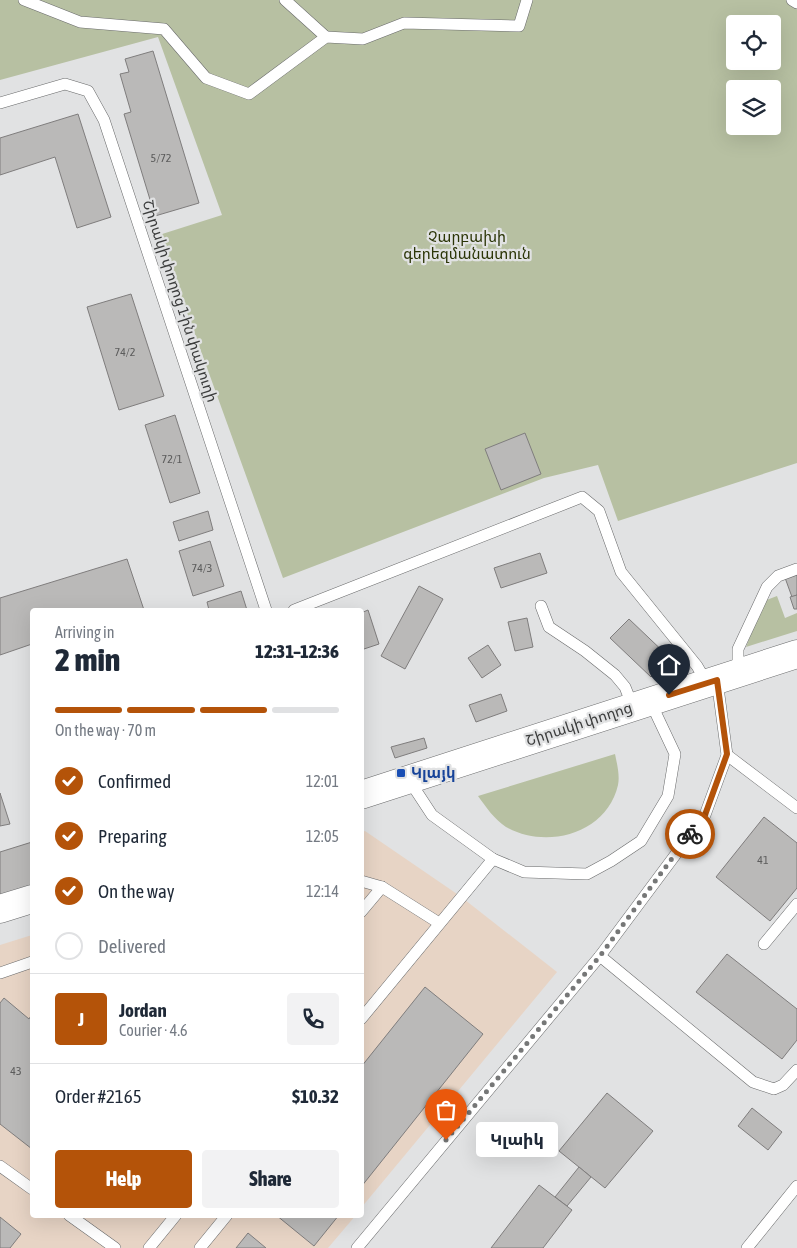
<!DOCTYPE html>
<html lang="en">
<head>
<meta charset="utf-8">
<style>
	:root { --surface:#fff; --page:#f2f2f3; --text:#1f2937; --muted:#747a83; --line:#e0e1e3; --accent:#b45309 }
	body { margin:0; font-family:"Asap Condensed","Noto Sans Armenian",sans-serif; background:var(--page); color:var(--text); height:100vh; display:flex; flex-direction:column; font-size:19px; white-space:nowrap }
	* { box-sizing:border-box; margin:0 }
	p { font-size:16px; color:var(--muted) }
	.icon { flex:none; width:28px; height:28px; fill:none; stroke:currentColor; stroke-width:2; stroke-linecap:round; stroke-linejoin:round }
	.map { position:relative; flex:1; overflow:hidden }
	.sheet { position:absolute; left:30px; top:608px; width:334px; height:610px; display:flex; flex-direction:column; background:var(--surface); border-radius:5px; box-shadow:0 5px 20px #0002 }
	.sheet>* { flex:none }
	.controls { position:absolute; left:726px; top:15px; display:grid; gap:10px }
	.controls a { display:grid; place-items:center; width:55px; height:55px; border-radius:5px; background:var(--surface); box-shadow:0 5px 20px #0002; font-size:25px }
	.pin { position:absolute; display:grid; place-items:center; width:42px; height:42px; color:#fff; margin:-51px -21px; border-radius:50% 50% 50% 0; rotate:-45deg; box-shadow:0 0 5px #0007 }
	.pin .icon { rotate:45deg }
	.courier { position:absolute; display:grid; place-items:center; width:50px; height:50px; margin:-25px; border:4px solid #b45309; border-radius:50%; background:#fff; color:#222; box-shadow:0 1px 6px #0007 }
	.bubble { position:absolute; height:35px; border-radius:5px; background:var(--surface); box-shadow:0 5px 20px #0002; font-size:16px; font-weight:800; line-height:35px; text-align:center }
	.overview em { font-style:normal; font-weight:800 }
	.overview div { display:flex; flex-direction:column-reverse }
	.overview { display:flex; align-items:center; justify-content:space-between; height:85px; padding:0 25px }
	h1 { font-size:32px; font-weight:800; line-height:38px }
	.bar { display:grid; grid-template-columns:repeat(4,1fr); gap:8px 5px; align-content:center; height:60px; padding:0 25px }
	.bar i { height:6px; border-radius:4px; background:var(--line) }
	.bar .selected { background:var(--accent) }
	.bar p { grid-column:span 4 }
	.line { display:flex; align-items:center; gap:12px; padding:0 25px; border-top:1px solid var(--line) }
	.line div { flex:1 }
	.round { display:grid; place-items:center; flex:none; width:52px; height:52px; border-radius:5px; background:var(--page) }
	ol { padding:0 25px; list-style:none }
	li { display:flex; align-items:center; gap:15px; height:55px }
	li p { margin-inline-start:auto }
	li .icon { padding:5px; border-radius:50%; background:var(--accent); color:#fff; stroke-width:4 }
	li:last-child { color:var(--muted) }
	li i { width:28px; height:28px; border:2px solid var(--line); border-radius:50% }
	.button { display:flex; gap:10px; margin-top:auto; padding:10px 25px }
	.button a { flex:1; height:58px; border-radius:5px; background:var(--accent); color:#fff; font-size:20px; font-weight:800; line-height:58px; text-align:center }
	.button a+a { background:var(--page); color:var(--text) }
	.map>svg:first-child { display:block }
	.industrial { fill:#e7d4c5 }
	.green { fill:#b7c0a2; fill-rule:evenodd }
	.building { fill:#bab9b8; stroke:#7f7d7d }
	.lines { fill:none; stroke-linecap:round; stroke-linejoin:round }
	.service-casing { stroke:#696a6b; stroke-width:12 }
	.secondary-casing { stroke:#696a6b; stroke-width:29 }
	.service { stroke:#fff; stroke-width:11 }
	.secondary { stroke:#fff; stroke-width:28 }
	.done { stroke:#767777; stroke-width:5; stroke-dasharray:0 9 }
	.route { stroke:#b45309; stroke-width:6 }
	.transit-dot { fill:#1a4fb4; stroke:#e1e2e3; stroke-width:2 }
	.labels { text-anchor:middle; stroke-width:4.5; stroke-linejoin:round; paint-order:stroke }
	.number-label { font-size:12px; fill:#5c5c5c }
	.park-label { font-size:15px; fill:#2b3506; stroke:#e1e2e3 }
	.street-label { font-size:15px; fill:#3c3d3d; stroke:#e1e2e3 }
	.transit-label { font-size:15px; font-weight:bold; fill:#164399; stroke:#e1e2e3; text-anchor:start }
</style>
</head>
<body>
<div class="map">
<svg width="797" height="1248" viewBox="0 0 797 1248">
	<rect width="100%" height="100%" fill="#e1e2e3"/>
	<g class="industrial">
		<polygon points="365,831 460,896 557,972 361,1208 361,832"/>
		<polygon points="32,935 32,1215 356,1215 328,1248 0,1248 0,945"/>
	</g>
	<g class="green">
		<path d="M0 0H797V463L618 521 598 465 544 478 283 578 159 235 222 215 158 37 0 80ZM735 24H772V61H735ZM735 89H772V126H735Z"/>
		<polygon points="777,596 785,618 797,613 797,631 746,647 764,601"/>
		<path d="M615 754C617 764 620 775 618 785 607 834 546 850 506 827 494 819 486 807 478 796Z"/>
	</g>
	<g class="building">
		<polygon points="153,51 199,203 155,216 124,114 131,112 120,74 129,72 125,59"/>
		<polygon points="78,114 111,217 77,228 55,157 0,175 0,138"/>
		<polygon points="131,294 164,396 119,410 87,307"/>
		<polygon points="175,415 200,493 170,503 145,425"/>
		<polygon points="525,433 541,474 501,490 485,449"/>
		<polygon points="208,511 213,530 179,541 173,522"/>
		<polygon points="210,541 224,586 193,596 179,551"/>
		<polygon points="540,553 547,573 501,588 494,568"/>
		<polygon points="127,559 144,610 32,610 32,644 0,655 0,598"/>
		<polygon points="797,571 797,595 792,597 784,575"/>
		<polygon points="419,586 443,599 405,669 381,656"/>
		<polygon points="241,591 247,610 209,610 207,602"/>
		<polygon points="797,595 797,609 794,609 790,597"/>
		<polygon points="368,610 379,644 361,650 361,613"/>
		<polygon points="527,618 533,647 515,651 508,622"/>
		<polygon points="629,619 670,658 651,677 610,638"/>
		<polygon points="488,645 501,665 482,678 468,658"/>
		<polygon points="501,694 507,711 476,722 469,705"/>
		<polygon points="424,738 427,748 395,758 391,747"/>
		<polygon points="0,793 10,824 0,826"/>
		<polygon points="764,817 797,843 797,888 770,921 716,877"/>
		<polygon points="32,842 32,892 0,899 0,852"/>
		<polygon points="727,954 797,1009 797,1040 782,1059 696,992"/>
		<polygon points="425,987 483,1034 361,1187 361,1067"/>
		<polygon points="4,998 29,1019 32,1014 32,1149 0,1124 0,1003"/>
		<polygon points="607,1093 653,1131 605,1188 559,1151"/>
		<polygon points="752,1108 782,1132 768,1150 738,1126"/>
		<polygon points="579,1167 591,1177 567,1206 555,1197"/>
		<polygon points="539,1185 572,1210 543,1248 491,1248"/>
		<polygon points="276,1215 339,1215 314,1246"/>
		<polygon points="0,1217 21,1234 10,1248 0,1248"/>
		<polygon points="248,1233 266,1248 236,1248"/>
	</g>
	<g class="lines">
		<g class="service-casing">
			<g id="service">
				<polyline points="24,0 80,22 164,29 206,78 249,94 326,37 363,39 404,23 519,26 527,0"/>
				<polyline points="285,0 326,37"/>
				<polyline points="792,0 797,3"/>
				<polyline points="0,103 65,84 88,91 104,120 266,610"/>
				<polyline points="541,606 549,627 585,651 615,675 625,687 633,707"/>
				<polyline points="294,610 582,497 599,511 621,572 697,666 707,683"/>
				<polyline points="738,673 738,649 767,587 778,576 797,569"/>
				<polyline points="727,755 797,808"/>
				<polyline points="409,780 432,815 493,859 524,872 587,874 611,861 641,841 668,796 675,754 650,701"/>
				<polyline points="361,881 382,887 439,923"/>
				<polyline points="361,912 382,887"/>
				<polyline points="764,944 797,904"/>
				<polyline points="600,956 753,1082 774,1089 783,1085 797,1070"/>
				<polyline points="0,973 32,962"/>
				<polyline points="361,1019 493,859"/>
				<polyline points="0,1166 32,1189"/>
				<polyline points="69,1215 115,1248"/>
				<polyline points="149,1248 176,1215"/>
				<polyline points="200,1248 227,1215"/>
				<polyline points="357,1248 600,956 705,815 727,755 717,680"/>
				<polyline points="747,1248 797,1186"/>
			</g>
		</g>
		<g class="secondary-casing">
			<g id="secondary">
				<polyline points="361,795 797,654"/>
				<polyline points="0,909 32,899"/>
			</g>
		</g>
		<use href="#service" class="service"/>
		<use href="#secondary" class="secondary"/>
	</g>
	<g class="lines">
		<polyline class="done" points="446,1140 600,956 690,834"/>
		<polyline class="route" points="669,695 717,680 727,754 705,815 690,834"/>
	</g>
	<rect class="transit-dot" x="396" y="768" width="10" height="10" rx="2.5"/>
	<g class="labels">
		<g class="number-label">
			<text x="161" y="162">5/72</text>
			<text x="125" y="356">74/2</text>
			<text x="172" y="463">72/1</text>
			<text x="202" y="572">74/3</text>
			<text x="763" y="864">41</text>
			<text x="16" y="1075">43</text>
		</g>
		<g class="park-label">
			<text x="467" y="242">Չարբախի<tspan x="467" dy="17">գերեզմանատուն</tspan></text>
		</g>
		<g class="street-label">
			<text transform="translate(180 301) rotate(72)" y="5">Շիրակի փողոց 1-ին փակուղի</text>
			<text transform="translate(579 724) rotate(-18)" y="5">Շիրակի փողոց</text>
		</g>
		<g class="transit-label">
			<text x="411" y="778">Կլայկ</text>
		</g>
	</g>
</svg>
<div class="controls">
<a><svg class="icon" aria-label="locate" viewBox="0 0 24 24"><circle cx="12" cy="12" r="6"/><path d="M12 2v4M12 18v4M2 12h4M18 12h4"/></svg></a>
<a><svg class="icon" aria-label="layers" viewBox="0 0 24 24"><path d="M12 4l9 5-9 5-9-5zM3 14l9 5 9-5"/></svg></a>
</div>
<div class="pin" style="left:446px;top:1140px;background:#ea580c"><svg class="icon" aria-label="bag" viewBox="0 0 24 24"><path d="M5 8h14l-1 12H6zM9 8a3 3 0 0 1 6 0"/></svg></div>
<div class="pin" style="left:669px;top:695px;background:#1f2937"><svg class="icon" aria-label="home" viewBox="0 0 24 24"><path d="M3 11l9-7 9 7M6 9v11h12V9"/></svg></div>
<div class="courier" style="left:690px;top:834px"><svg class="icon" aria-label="bike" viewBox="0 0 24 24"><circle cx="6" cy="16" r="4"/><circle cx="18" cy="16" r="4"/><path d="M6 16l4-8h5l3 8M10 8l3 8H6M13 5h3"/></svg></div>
<div class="bubble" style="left:476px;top:1122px;width:82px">Կլաիկ</div>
<section class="sheet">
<div class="overview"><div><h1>2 min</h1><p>Arriving in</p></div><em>12:31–12:36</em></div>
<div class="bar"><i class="selected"></i><i class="selected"></i><i class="selected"></i><i></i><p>On the way · 70 m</p></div>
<ol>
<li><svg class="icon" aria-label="check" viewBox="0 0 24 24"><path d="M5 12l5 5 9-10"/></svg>Confirmed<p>12:01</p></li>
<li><svg class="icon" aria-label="check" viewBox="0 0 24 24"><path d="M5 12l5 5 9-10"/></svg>Preparing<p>12:05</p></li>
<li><svg class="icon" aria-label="check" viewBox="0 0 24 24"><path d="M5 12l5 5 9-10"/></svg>On the way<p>12:14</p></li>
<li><i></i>Delivered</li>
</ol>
<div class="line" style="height:90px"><b class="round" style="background:var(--accent);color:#fff">J</b><div><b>Jordan</b><p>Courier · 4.6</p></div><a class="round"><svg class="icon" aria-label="phone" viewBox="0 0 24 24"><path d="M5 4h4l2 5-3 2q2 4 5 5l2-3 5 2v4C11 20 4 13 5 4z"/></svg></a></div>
<div class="line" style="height:65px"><div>Order #2165</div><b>$10.32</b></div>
<div class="button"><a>Help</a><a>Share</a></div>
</section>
</div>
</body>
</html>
